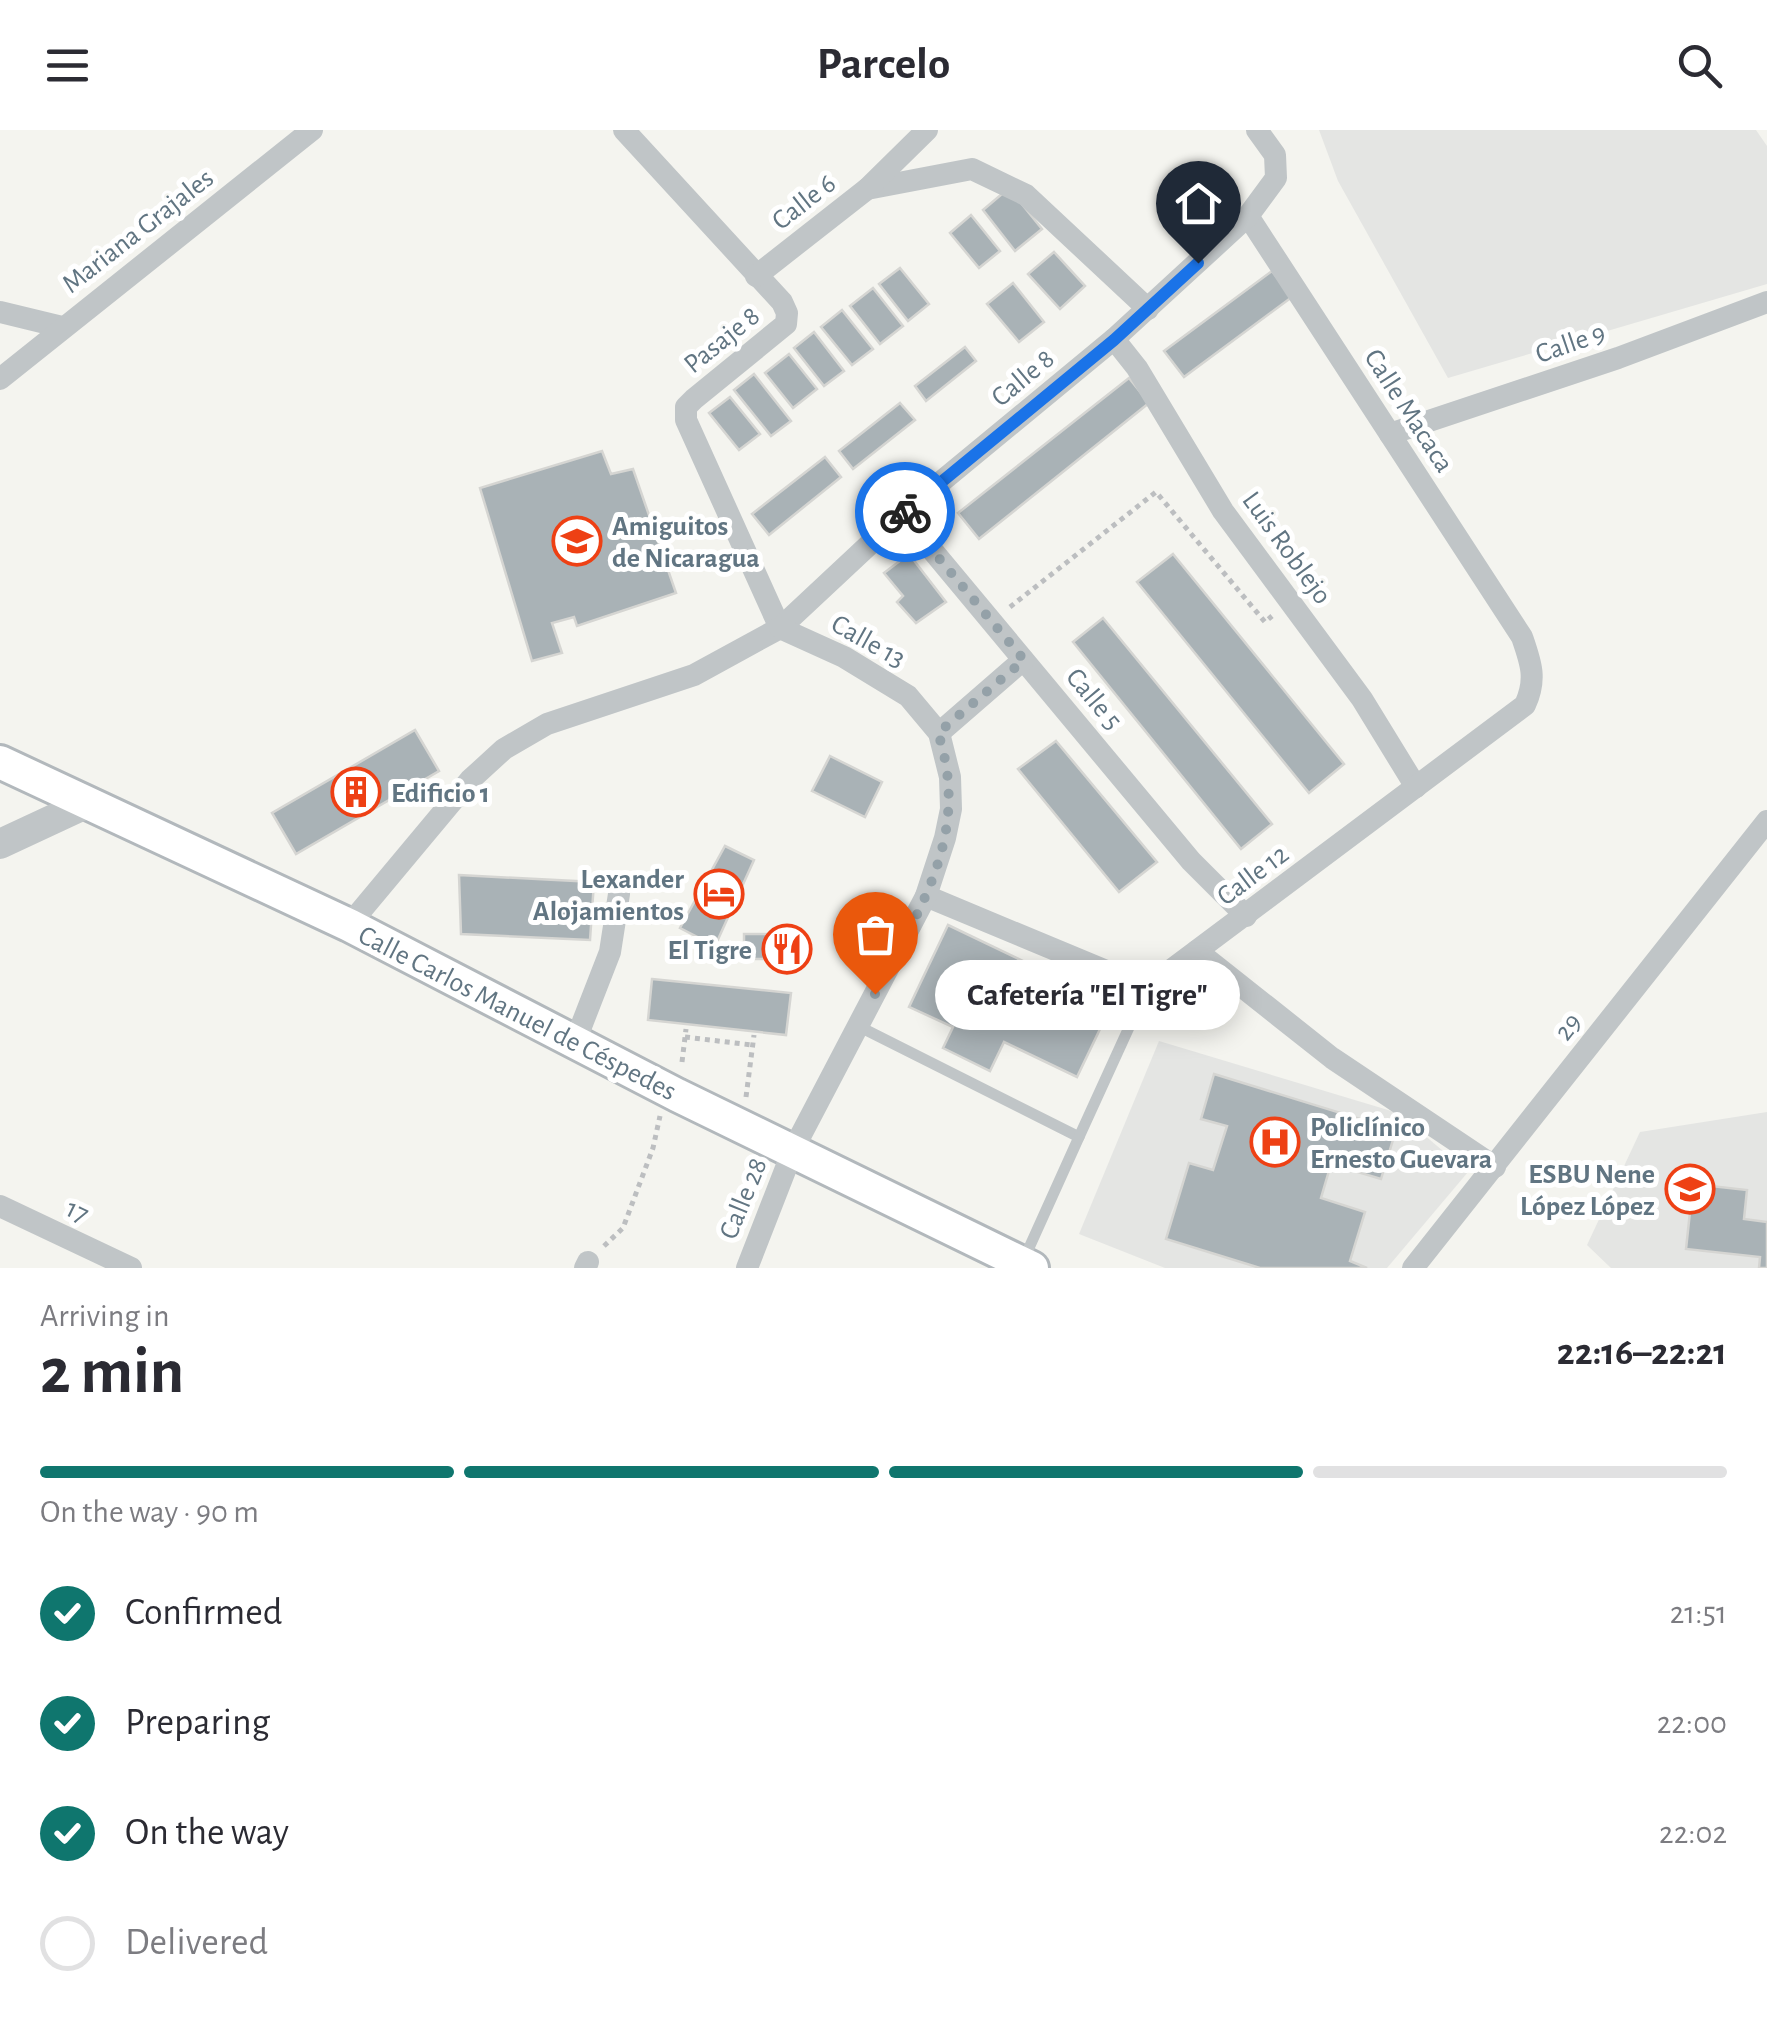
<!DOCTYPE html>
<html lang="en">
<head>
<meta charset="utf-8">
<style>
	:root { --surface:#fff; --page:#f2f2f3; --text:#2b2b33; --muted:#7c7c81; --line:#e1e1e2; --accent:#0f766e }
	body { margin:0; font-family:"Alegreya Sans",sans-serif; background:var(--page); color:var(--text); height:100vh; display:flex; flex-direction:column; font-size:38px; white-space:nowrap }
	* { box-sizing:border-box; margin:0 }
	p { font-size:32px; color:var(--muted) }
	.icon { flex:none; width:55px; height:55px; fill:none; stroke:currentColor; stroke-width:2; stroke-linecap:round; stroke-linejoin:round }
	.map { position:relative; height:1138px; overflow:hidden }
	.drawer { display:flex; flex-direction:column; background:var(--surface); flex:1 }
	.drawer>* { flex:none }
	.pin { position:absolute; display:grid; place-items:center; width:85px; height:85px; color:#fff; margin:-102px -42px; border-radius:50% 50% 50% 0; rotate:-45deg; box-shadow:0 0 10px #0007 }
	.pin .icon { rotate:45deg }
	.courier { position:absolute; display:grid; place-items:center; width:100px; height:100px; margin:-50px; border:8px solid #1a73e8; border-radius:50%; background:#fff; color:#222; box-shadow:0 2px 12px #0007 }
	.bubble { position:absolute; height:70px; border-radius:35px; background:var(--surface); box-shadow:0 5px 25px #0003; font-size:32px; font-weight:700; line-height:70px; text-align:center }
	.headline em { font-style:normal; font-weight:700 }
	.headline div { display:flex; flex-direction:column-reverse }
	.headline { display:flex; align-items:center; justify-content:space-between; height:170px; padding:0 40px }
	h1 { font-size:65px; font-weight:700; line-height:75px }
	.bar { display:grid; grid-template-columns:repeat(4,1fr); gap:15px 10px; align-content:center; height:120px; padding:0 40px }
	.bar i { height:12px; border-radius:8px; background:var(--line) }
	.bar .current { background:var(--accent) }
	.bar p { grid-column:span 4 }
	ol { padding:0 40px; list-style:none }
	li { display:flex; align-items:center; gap:30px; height:110px }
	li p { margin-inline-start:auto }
	li .icon { padding:10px; border-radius:50%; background:var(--accent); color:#fff; stroke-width:4 }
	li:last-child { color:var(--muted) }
	li i { width:55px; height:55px; border:5px solid var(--line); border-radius:50% }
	header { display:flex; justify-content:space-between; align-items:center; height:130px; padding:0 40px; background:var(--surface); font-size:45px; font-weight:700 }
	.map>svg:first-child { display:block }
	.built { fill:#e4e5e3 }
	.building { fill:#a9b2b6; stroke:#d5d5d2; stroke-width:2.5 }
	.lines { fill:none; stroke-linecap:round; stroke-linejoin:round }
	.secondary-casing { stroke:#b2b8bc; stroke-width:38 }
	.path { stroke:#bcbec0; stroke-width:5; stroke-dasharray:5 5; stroke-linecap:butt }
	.service { stroke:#c0c5c7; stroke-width:11 }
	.minor { stroke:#c0c5c7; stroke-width:22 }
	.tertiary { stroke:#c0c5c7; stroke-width:30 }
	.secondary { stroke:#fff; stroke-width:32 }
	.done { stroke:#94a1a8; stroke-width:10; stroke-dasharray:0 18 }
	.route { stroke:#1a73e8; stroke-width:12 }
	.labels { text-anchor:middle; stroke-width:10; stroke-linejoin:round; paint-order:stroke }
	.street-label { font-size:28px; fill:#617582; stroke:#fff }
	.poi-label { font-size:28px; font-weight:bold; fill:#617582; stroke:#fff; text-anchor:start }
</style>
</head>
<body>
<header><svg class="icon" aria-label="menu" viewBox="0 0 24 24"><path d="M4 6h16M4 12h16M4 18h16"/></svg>Parcelo<svg class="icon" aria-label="search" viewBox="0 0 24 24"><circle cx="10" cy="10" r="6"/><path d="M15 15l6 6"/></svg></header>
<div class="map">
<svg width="1767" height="1138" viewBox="0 0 1767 1138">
	<rect width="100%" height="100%" fill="#f4f4ef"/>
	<g class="built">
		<polygon points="1319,0 1756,0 1767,16 1767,154 1448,248 1338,51"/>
		<polygon points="1159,911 1398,983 1468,1042 1387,1138 1165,1138 1079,1104"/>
		<polygon points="1767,982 1767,1138 1611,1138 1587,1115 1640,1002"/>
	</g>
	<g class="building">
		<polygon points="1009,58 1042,99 1015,121 983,80"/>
		<polygon points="971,85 1000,121 979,138 950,103"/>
		<polygon points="1054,122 1085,156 1060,179 1028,144"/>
		<polygon points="900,138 929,174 908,191 879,154"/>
		<polygon points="1272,141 1292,167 1184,247 1164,221"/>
		<polygon points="1013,153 1044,192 1019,212 987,174"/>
		<polygon points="873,158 903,196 880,214 850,176"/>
		<polygon points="842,180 873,219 852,235 821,197"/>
		<polygon points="814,202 844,241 824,256 794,218"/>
		<polygon points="965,217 976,231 926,271 915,256"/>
		<polygon points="789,224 817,259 793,278 765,243"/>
		<polygon points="754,244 791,291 771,306 734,260"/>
		<polygon points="1129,248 1149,273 979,409 958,383"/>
		<polygon points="730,267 760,304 739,320 709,283"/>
		<polygon points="900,273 915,290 853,339 839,321"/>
		<polygon points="602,321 611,344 633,339 676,463 577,496 574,487 552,493 562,523 532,531 480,358"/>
		<polygon points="825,327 841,347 769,405 752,384"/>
		<polygon points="909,424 946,472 916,493 897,472 903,466 884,443"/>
		<polygon points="1173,424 1344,634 1309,663 1137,452"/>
		<polygon points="1103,488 1272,694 1241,719 1073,512"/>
		<polygon points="415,600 439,641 296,724 272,683"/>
		<polygon points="1056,611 1157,732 1119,762 1018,639"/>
		<polygon points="830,626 882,652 865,687 812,661"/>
		<polygon points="725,716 754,730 715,816 680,798"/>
		<polygon points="459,745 594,752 590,810 461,804"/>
		<polygon points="948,795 1112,874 1077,947 1004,912 990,941 943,918 953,897 909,877"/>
		<rect x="744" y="804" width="48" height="25"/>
		<polygon points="652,849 791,863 786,905 648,890"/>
		<polygon points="1214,944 1396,1000 1381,1049 1331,1034 1321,1068 1365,1082 1350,1131 1367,1138 1260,1138 1166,1109 1189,1033 1213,1040 1227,996 1201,989"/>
		<polygon points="1693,1054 1747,1060 1744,1089 1767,1092 1767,1138 1759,1138 1760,1127 1686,1119"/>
	</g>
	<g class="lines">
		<g class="secondary-casing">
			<polyline id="secondary" points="0,632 349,795 677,965 1032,1138"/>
		</g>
		<g class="path">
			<polyline points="1010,477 1156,362 1265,492 1272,486"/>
			<polyline points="685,907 752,915"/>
			<polyline points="682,932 686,899"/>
			<polyline points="746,967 754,905"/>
			<polyline points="604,1116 623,1098 653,1018 660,986"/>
		</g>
		<g class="service">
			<polyline points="858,896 1079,1007 1024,1129"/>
			<polyline points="1079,1007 1147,858"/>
		</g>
		<g class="minor">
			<polyline points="624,0 782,172 787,183 786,194 694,269 686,277 686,290 780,498"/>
			<polyline points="867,59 972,39 1026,65 1148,179"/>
			<polyline points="756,146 867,59 927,0"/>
			<polyline points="0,182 62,197"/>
			<polyline points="1114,209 1137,238 1223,381 1362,569 1416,657"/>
			<polyline points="0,249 312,0"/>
			<polyline points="1390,304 1618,228 1767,172"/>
			<polyline points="902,384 1191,731 1246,786"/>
			<polyline points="939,603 1023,530"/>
			<path d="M926 766 1147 858 1525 575C1537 549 1531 533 1522 507L1248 86"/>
			<polyline points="349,795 470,650 504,619 547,594 694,545 780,498 902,384 1114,209 1248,86 1276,48 1275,25 1257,0"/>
			<polyline points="1197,821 1332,928 1495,1037"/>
			<polyline points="575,912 610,822 619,764"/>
			<polyline points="0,1076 131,1138"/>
			<polyline points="585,1138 588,1132"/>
			<polyline points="747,1138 793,1020 926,766 945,708 951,679 950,647 939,603 908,566 844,527 780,498"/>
			<polyline points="1413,1138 1767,691"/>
		</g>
		<polyline class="tertiary" points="0,714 88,673"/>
		<use href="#secondary" class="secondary"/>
	</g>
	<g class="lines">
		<path class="done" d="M875 864C921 777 971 704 938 603L1024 530 902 384 905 382"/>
		<polyline class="route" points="905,382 1114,210 1198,133"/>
	</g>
	<defs>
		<g id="school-ring" transform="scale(2.5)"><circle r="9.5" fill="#fff" stroke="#ee4014" stroke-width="1.5"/><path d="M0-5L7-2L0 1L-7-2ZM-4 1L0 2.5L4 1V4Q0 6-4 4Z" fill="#ee4014"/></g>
		<g id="building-ring" transform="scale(2.5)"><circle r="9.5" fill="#fff" stroke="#ee4014" stroke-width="1.5"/><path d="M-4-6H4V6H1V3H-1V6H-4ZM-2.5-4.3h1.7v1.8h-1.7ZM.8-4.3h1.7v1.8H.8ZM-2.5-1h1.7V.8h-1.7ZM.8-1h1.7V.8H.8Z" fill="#ee4014"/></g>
		<g id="hotel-ring" transform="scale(2.5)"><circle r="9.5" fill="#fff" stroke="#ee4014" stroke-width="1.5"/><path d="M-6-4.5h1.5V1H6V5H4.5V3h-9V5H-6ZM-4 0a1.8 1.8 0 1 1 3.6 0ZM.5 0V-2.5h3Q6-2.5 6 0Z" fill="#ee4014"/></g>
		<g id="restaurant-ring" transform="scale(2.5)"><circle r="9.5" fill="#fff" stroke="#ee4014" stroke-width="1.5"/><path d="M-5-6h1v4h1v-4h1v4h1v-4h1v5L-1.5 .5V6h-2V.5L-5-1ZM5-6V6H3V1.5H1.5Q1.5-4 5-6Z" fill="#ee4014"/></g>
		<g id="hospital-ring" transform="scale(2.5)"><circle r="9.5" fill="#fff" stroke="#ee4014" stroke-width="1.5"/><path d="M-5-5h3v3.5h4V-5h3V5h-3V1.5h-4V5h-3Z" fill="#ee4014"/></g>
	</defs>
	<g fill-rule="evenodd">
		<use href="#school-ring" x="577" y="411"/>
		<use href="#building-ring" x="356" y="662"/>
		<use href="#hotel-ring" x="719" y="764"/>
		<use href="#restaurant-ring" x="787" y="819"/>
		<use href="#hospital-ring" x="1275" y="1012"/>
		<use href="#school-ring" x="1690" y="1059"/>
	</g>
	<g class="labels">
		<g class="street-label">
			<text transform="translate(803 71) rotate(-38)" y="10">Calle 6</text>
			<text transform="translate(137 100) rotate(-38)" y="10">Mariana Grajales</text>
			<text transform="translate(721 209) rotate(-39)" y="10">Pasaje 8</text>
			<text transform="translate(1570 212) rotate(-19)" y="10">Calle 9</text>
			<text transform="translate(1022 247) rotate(-40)" y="10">Calle 8</text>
			<text transform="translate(1410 280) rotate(57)" y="10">Calle Macaca</text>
			<text transform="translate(1288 417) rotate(54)" y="10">Luis Roblejo</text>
			<text transform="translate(869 510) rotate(29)" y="10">Calle 13</text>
			<text transform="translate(1095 568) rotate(50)" y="10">Calle 5</text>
			<text transform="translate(1252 744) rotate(-37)" y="10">Calle 12</text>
			<text transform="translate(518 882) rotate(27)" y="10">Calle Carlos Manuel de Céspedes</text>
			<text transform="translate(1567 896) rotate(-52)" y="10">29</text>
			<text transform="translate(742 1068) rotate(-68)" y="10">Calle 28</text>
			<text transform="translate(78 1080) rotate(26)" y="10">17</text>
		</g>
		<g class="poi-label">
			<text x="612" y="405">Amiguitos<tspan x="612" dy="32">de Nicaragua</tspan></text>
			<text x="391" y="672">Edificio 1</text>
			<text x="684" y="758" text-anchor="end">Lexander<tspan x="684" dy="32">Alojamientos</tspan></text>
			<text x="752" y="829" text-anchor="end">El Tigre</text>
			<text x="1310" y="1006">Policlínico<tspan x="1310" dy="32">Ernesto Guevara</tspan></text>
			<text x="1655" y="1053" text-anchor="end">ESBU Nene<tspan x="1655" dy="32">López López</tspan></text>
		</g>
	</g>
</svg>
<div class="pin" style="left:875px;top:864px;background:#ea580c"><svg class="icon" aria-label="bag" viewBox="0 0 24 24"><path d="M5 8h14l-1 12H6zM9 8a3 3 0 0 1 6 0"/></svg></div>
<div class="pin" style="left:1198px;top:133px;background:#1f2937"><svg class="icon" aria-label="home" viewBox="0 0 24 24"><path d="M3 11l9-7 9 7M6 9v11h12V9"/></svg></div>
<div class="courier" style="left:905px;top:382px"><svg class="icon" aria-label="bike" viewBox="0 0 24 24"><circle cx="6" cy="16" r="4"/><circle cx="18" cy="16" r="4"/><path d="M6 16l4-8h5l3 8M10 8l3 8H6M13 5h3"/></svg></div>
<div class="bubble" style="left:935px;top:830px;width:305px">Cafetería &quot;El Tigre&quot;</div>
</div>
<section class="drawer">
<div class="headline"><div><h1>2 min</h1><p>Arriving in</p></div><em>22:16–22:21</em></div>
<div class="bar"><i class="current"></i><i class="current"></i><i class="current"></i><i></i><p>On the way · 90 m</p></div>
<ol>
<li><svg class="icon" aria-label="check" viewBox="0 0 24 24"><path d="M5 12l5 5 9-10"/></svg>Confirmed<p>21:51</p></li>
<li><svg class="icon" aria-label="check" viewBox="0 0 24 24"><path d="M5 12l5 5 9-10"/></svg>Preparing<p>22:00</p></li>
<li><svg class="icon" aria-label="check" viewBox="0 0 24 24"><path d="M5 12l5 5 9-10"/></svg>On the way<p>22:02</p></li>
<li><i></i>Delivered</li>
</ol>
</section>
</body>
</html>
